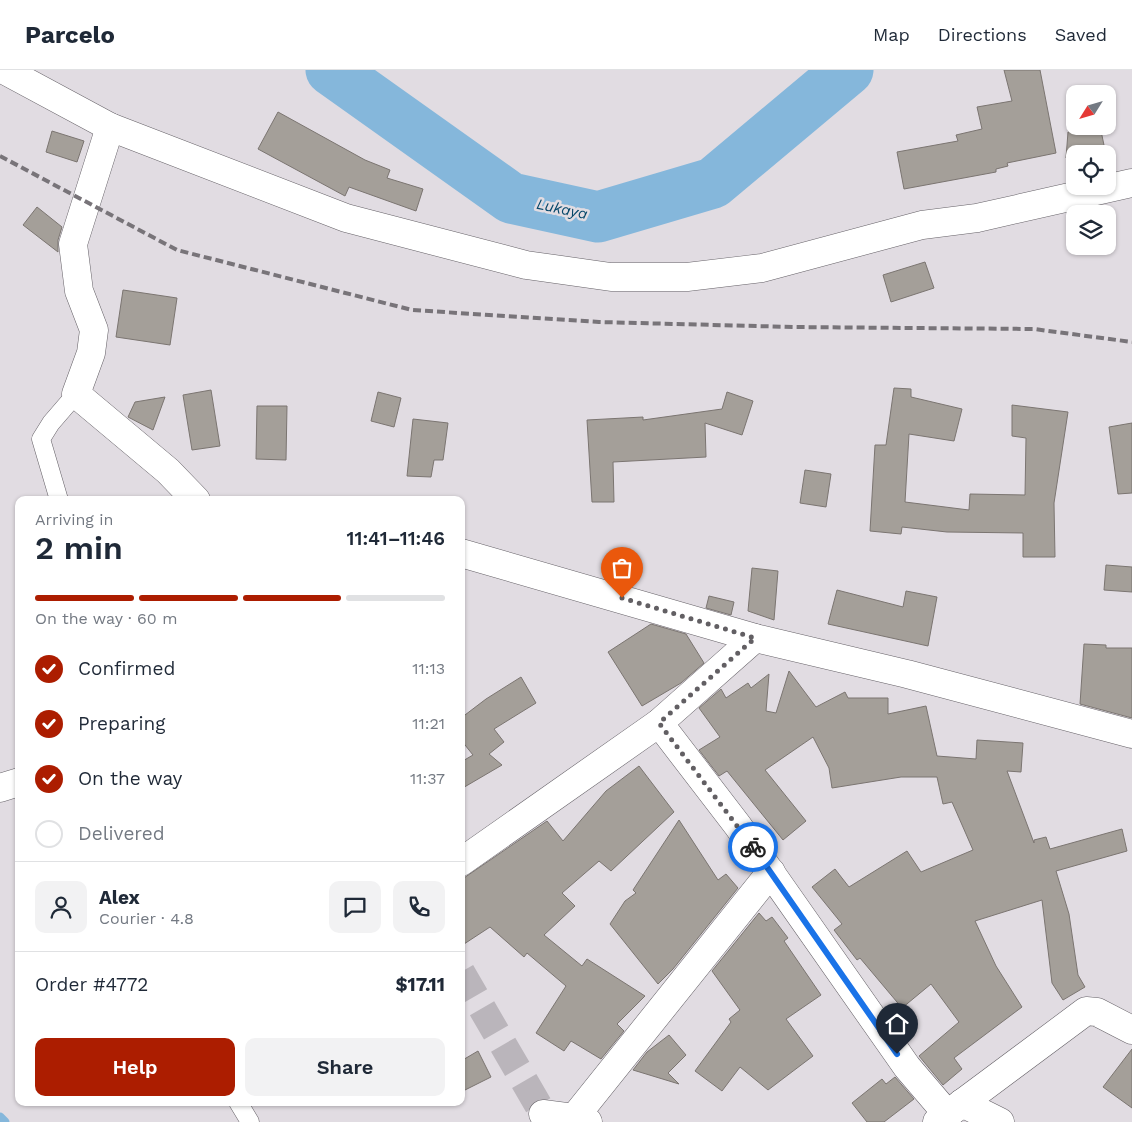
<!DOCTYPE html>
<html lang="en">
<head>
<meta charset="utf-8">
<style>
	:root { --surface:#fff; --page:#f2f2f3; --text:#1f2937; --muted:#747a83; --line:#e0e1e3; --accent:#ac1d00 }
	body { margin:0; font-family:"Work Sans",sans-serif; background:var(--page); color:var(--text); height:100vh; display:flex; flex-direction:column; font-size:19px; white-space:nowrap }
	* { box-sizing:border-box; margin:0 }
	p { font-size:16px; color:var(--muted) }
	.icon { flex:none; width:28px; height:28px; fill:none; stroke:currentColor; stroke-width:2; stroke-linecap:round; stroke-linejoin:round }
	.map { position:relative; flex:1; overflow:hidden }
	.details { position:absolute; left:15px; top:426px; width:450px; height:610px; display:flex; flex-direction:column; background:var(--surface); border-radius:10px; box-shadow:0 1px 4px #0004 }
	.details>* { flex:none }
	.needle { width:32px; rotate:233deg }
	.buttons { position:absolute; left:1066px; top:15px; display:grid; gap:10px }
	.buttons a { display:grid; place-items:center; width:50px; height:50px; border-radius:10px; background:var(--surface); box-shadow:0 1px 4px #0004; font-size:25px }
	.pin { position:absolute; display:grid; place-items:center; width:42px; height:42px; color:#fff; margin:-51px -21px; border-radius:50% 50% 50% 0; rotate:-45deg; box-shadow:0 0 5px #0007 }
	.pin .icon { rotate:45deg }
	.courier { position:absolute; display:grid; place-items:center; width:50px; height:50px; margin:-25px; border:4px solid #1a73e8; border-radius:50%; background:#fff; color:#222; box-shadow:0 1px 6px #0007 }
	.head em { font-style:normal; font-weight:600 }
	.head div { display:flex; flex-direction:column-reverse }
	.head { display:flex; align-items:center; justify-content:space-between; height:85px; padding:0 20px }
	h1 { font-size:32px; font-weight:600; line-height:38px }
	.bar { display:grid; grid-template-columns:repeat(4,1fr); gap:8px 5px; align-content:center; height:60px; padding:0 20px }
	.bar i { height:6px; border-radius:4px; background:var(--line) }
	.bar .selected { background:var(--accent) }
	.bar p { grid-column:span 4 }
	.line { display:flex; align-items:center; gap:12px; padding:0 20px; border-top:1px solid var(--line) }
	.line div { flex:1 }
	.round { display:grid; place-items:center; flex:none; width:52px; height:52px; border-radius:10px; background:var(--page) }
	ol { padding:0 20px; list-style:none }
	li { display:flex; align-items:center; gap:15px; height:55px }
	li p { margin-inline-start:auto }
	li .icon { padding:5px; border-radius:50%; background:var(--accent); color:#fff; stroke-width:4 }
	li:last-child { color:var(--muted) }
	li i { width:28px; height:28px; border:2px solid var(--line); border-radius:50% }
	.cta { display:flex; gap:10px; margin-top:auto; padding:10px 20px }
	.cta a { flex:1; height:58px; border-radius:10px; background:var(--accent); color:#fff; font-size:20px; font-weight:600; line-height:58px; text-align:center }
	.cta a+a { background:var(--page); color:var(--text) }
	header { display:flex; align-items:center; gap:30px; box-sizing:border-box; height:70px; padding:0 25px; background:var(--surface); border-bottom:1px solid var(--line) }
	header strong { font-size:24px }
	nav { display:flex; gap:28px; margin-inline-start:auto; font-size:18px }
	.map>svg:first-child { display:block }
	.lines { fill:none; stroke-linecap:round; stroke-linejoin:round }
	.stream { stroke:#85b7db; stroke-width:9 }
	.river { stroke:#85b7db; stroke-width:51 }
	.building { fill:#a49f99; stroke:#7b7571 }
	.minor-tunnel { stroke:#bab5bb; stroke-width:28; stroke-dasharray:28 14; stroke-linecap:butt }
	.service-casing { stroke:#656167; stroke-width:19 }
	.minor-casing { stroke:#656167; stroke-width:29 }
	.service { stroke:#fff; stroke-width:18 }
	.minor { stroke:#fff; stroke-width:28 }
	.rail { stroke:#787479; stroke-width:4; stroke-dasharray:8 4; stroke-linecap:butt }
	.done { stroke:#625f63; stroke-width:5; stroke-dasharray:0 9 }
	.route { stroke:#1a73e8; stroke-width:6 }
	.labels { text-anchor:middle; stroke-width:5; stroke-linejoin:round; paint-order:stroke }
	.water-label { font-size:15px; font-style:italic; fill:#044669; stroke:#e1dce2 }
</style>
</head>
<body>
<header>
<strong>Parcelo</strong>
<nav><a>Map</a><a>Directions</a><a>Saved</a></nav>
</header>
<div class="map">
<svg width="1132" height="1052" viewBox="0 0 1132 1052">
	<rect width="100%" height="100%" fill="#e1dce2"/>
	<g class="lines">
		<polyline class="stream" points="0,1047 5,1052"/>
		<polyline class="river" points="331,0 511,128 598,147 713,113 848,0"/>
	</g>
	<g class="building">
		<polygon points="1004,0 1040,0 1056,83 1007,93 1008,96 996,99 996,102 904,119 897,82 958,71 956,65 982,59 977,37 1012,31"/>
		<polygon points="278,42 365,90 390,100 387,108 423,119 416,141 349,117 345,126 258,79"/>
		<polygon points="1100,56 1105,80 1075,84 1075,86 1066,88 1068,62"/>
		<polygon points="52,61 84,71 77,92 46,82"/>
		<polygon points="37,137 62,157 58,170 58,182 23,155"/>
		<polygon points="925,192 934,218 891,232 883,205"/>
		<polygon points="123,220 177,228 170,275 116,267"/>
		<polygon points="894,318 911,319 911,327 962,339 954,371 909,364 905,432 969,440 970,424 1025,425 1026,368 1012,366 1012,335 1068,342 1054,433 1055,487 1023,487 1023,463 947,462 902,457 901,464 870,461 875,375 886,375"/>
		<polygon points="211,320 220,376 192,380 183,325"/>
		<polygon points="378,322 401,328 394,357 371,351"/>
		<polygon points="727,322 753,331 742,365 705,353 706,387 613,392 614,432 592,432 587,350 643,347 643,350 722,339"/>
		<polygon points="165,327 153,360 128,347 135,332"/>
		<polygon points="257,336 287,336 286,390 256,389"/>
		<polygon points="413,349 448,353 443,390 434,390 431,407 407,406"/>
		<polygon points="1132,353 1132,423 1118,424 1109,357"/>
		<polygon points="805,400 831,404 826,437 800,433"/>
		<polygon points="1106,495 1132,497 1132,522 1104,520"/>
		<polygon points="752,498 778,501 774,550 748,541"/>
		<polygon points="837,520 903,537 906,521 937,527 928,576 828,554"/>
		<polygon points="709,526 734,532 731,545 706,538"/>
		<polygon points="651,554 686,564 704,593 681,613 642,636 608,582"/>
		<polygon points="1084,574 1106,575 1106,578 1132,578 1132,648 1080,634"/>
		<polygon points="789,601 816,637 845,622 848,628 888,628 888,644 926,636 937,686 976,689 977,670 1023,673 1021,702 1007,701 1034,773 1034,770 1046,767 1050,779 1122,759 1127,781 1056,801 1069,844 1078,905 1085,917 1063,930 1052,913 1042,830 975,851 996,896 1022,937 954,988 962,999 943,1015 919,986 959,952 931,914 902,938 860,888 857,890 834,860 842,854 812,817 835,799 849,817 907,781 921,802 973,780 952,732 943,734 937,707 901,707 832,718 829,698 813,667 765,700 806,751 783,770 727,701 719,706 699,680 720,667 699,638 721,619 726,628 748,613 751,618 769,604 766,641 776,643"/>
		<polygon points="521,607 536,633 494,659 504,672 489,684 502,695 461,719 461,692 473,685 461,670 461,648 486,629"/>
		<polygon points="639,696 674,742 611,801 599,791 562,823 575,836 544,865 582,896 587,889 645,926 617,954 624,961 601,989 571,971 564,981 536,963 566,916 527,883 524,887 490,857 461,876 461,810 547,751 563,771 606,721"/>
		<polygon points="679,750 718,810 726,804 738,818 673,899 658,914 610,854 625,831 636,823 633,820"/>
		<polygon points="759,843 766,851 772,847 788,868 784,871 821,925 786,949 813,986 768,1020 740,997 722,1021 695,1001 731,952 729,949 740,940 712,901"/>
		<polygon points="669,965 686,985 668,1003 679,1014 633,1000 647,982"/>
		<polygon points="1132,979 1132,1038 1103,1017"/>
		<polygon points="478,981 491,1007 461,1022 461,991"/>
		<polygon points="895,1007 914,1029 884,1052 867,1052 852,1033 882,1009 886,1014"/>
	</g>
	<g class="lines">
		<polyline class="minor-tunnel" points="461,902 548,1052"/>
		<g class="service-casing">
			<g id="service">
				<polyline points="59,430 41,369 51,353 76,324"/>
				<polyline points="238,1032 250,1052"/>
			</g>
		</g>
		<g class="minor-casing">
			<g id="minor">
				<polyline points="4,0 110,57 346,148 526,195 611,207 687,207 762,198 922,155 977,148 1132,113"/>
				<polyline points="110,57 73,174 79,221 94,260 91,283 76,324 168,401 196,430"/>
				<polyline points="461,483 755,568 907,604 1132,664"/>
				<polyline points="659,653 738,756 907,997 948,1045"/>
				<polyline points="0,718 19,712"/>
				<polyline points="461,792 659,653 755,568"/>
				<polyline points="962,1033 1000,1052"/>
				<polyline points="543,1044 574,1048 588,1052"/>
				<polyline points="574,1048 771,802"/>
				<polyline points="937,1052 1086,941 1097,942 1132,960"/>
			</g>
		</g>
		<use href="#service" class="service"/>
		<use href="#minor" class="minor"/>
		<polyline class="rail" points="0,86 177,180 412,240 599,252 793,257 1034,259 1132,272"/>
	</g>
	<g class="lines">
		<polyline class="done" points="622,528 755,568 659,653 753,777"/>
		<polyline class="route" points="753,777 897,984"/>
	</g>
	<g class="labels">
		<g class="water-label">
			<text transform="translate(562 139) rotate(12)" y="5">Lukaya</text>
		</g>
	</g>
</svg>
<div class="buttons">
<a><svg class="needle" viewBox="-14 -14 28 28"><path d="M0-13l5 13h-10z" fill="#e53935"/><path d="M0 13l5-13h-10z" fill="#747a83"/></svg></a>
<a><svg class="icon" aria-label="locate" viewBox="0 0 24 24"><circle cx="12" cy="12" r="6"/><path d="M12 2v4M12 18v4M2 12h4M18 12h4"/></svg></a>
<a><svg class="icon" aria-label="layers" viewBox="0 0 24 24"><path d="M12 4l9 5-9 5-9-5zM3 14l9 5 9-5"/></svg></a>
</div>
<div class="pin" style="left:622px;top:528px;background:#ea580c"><svg class="icon" aria-label="bag" viewBox="0 0 24 24"><path d="M5 8h14l-1 12H6zM9 8a3 3 0 0 1 6 0"/></svg></div>
<div class="pin" style="left:897px;top:984px;background:#1f2937"><svg class="icon" aria-label="home" viewBox="0 0 24 24"><path d="M3 11l9-7 9 7M6 9v11h12V9"/></svg></div>
<div class="courier" style="left:753px;top:777px"><svg class="icon" aria-label="bike" viewBox="0 0 24 24"><circle cx="6" cy="16" r="4"/><circle cx="18" cy="16" r="4"/><path d="M6 16l4-8h5l3 8M10 8l3 8H6M13 5h3"/></svg></div>
<section class="details">
<div class="head"><div><h1>2 min</h1><p>Arriving in</p></div><em>11:41–11:46</em></div>
<div class="bar"><i class="selected"></i><i class="selected"></i><i class="selected"></i><i></i><p>On the way · 60 m</p></div>
<ol>
<li><svg class="icon" aria-label="check" viewBox="0 0 24 24"><path d="M5 12l5 5 9-10"/></svg>Confirmed<p>11:13</p></li>
<li><svg class="icon" aria-label="check" viewBox="0 0 24 24"><path d="M5 12l5 5 9-10"/></svg>Preparing<p>11:21</p></li>
<li><svg class="icon" aria-label="check" viewBox="0 0 24 24"><path d="M5 12l5 5 9-10"/></svg>On the way<p>11:37</p></li>
<li><i></i>Delivered</li>
</ol>
<div class="line" style="height:90px"><a class="round"><svg class="icon" aria-label="person" viewBox="0 0 24 24"><circle cx="12" cy="8" r="4"/><path d="M4 21q1-7 8-7t8 7"/></svg></a><div><b>Alex</b><p>Courier · 4.8</p></div><a class="round"><svg class="icon" aria-label="chat" viewBox="0 0 24 24"><path d="M4 5h16v11H9l-5 4z"/></svg></a><a class="round"><svg class="icon" aria-label="phone" viewBox="0 0 24 24"><path d="M5 4h4l2 5-3 2q2 4 5 5l2-3 5 2v4C11 20 4 13 5 4z"/></svg></a></div>
<div class="line" style="height:65px"><div>Order #4772</div><b>$17.11</b></div>
<div class="cta"><a>Help</a><a>Share</a></div>
</section>
</div>
</body>
</html>
